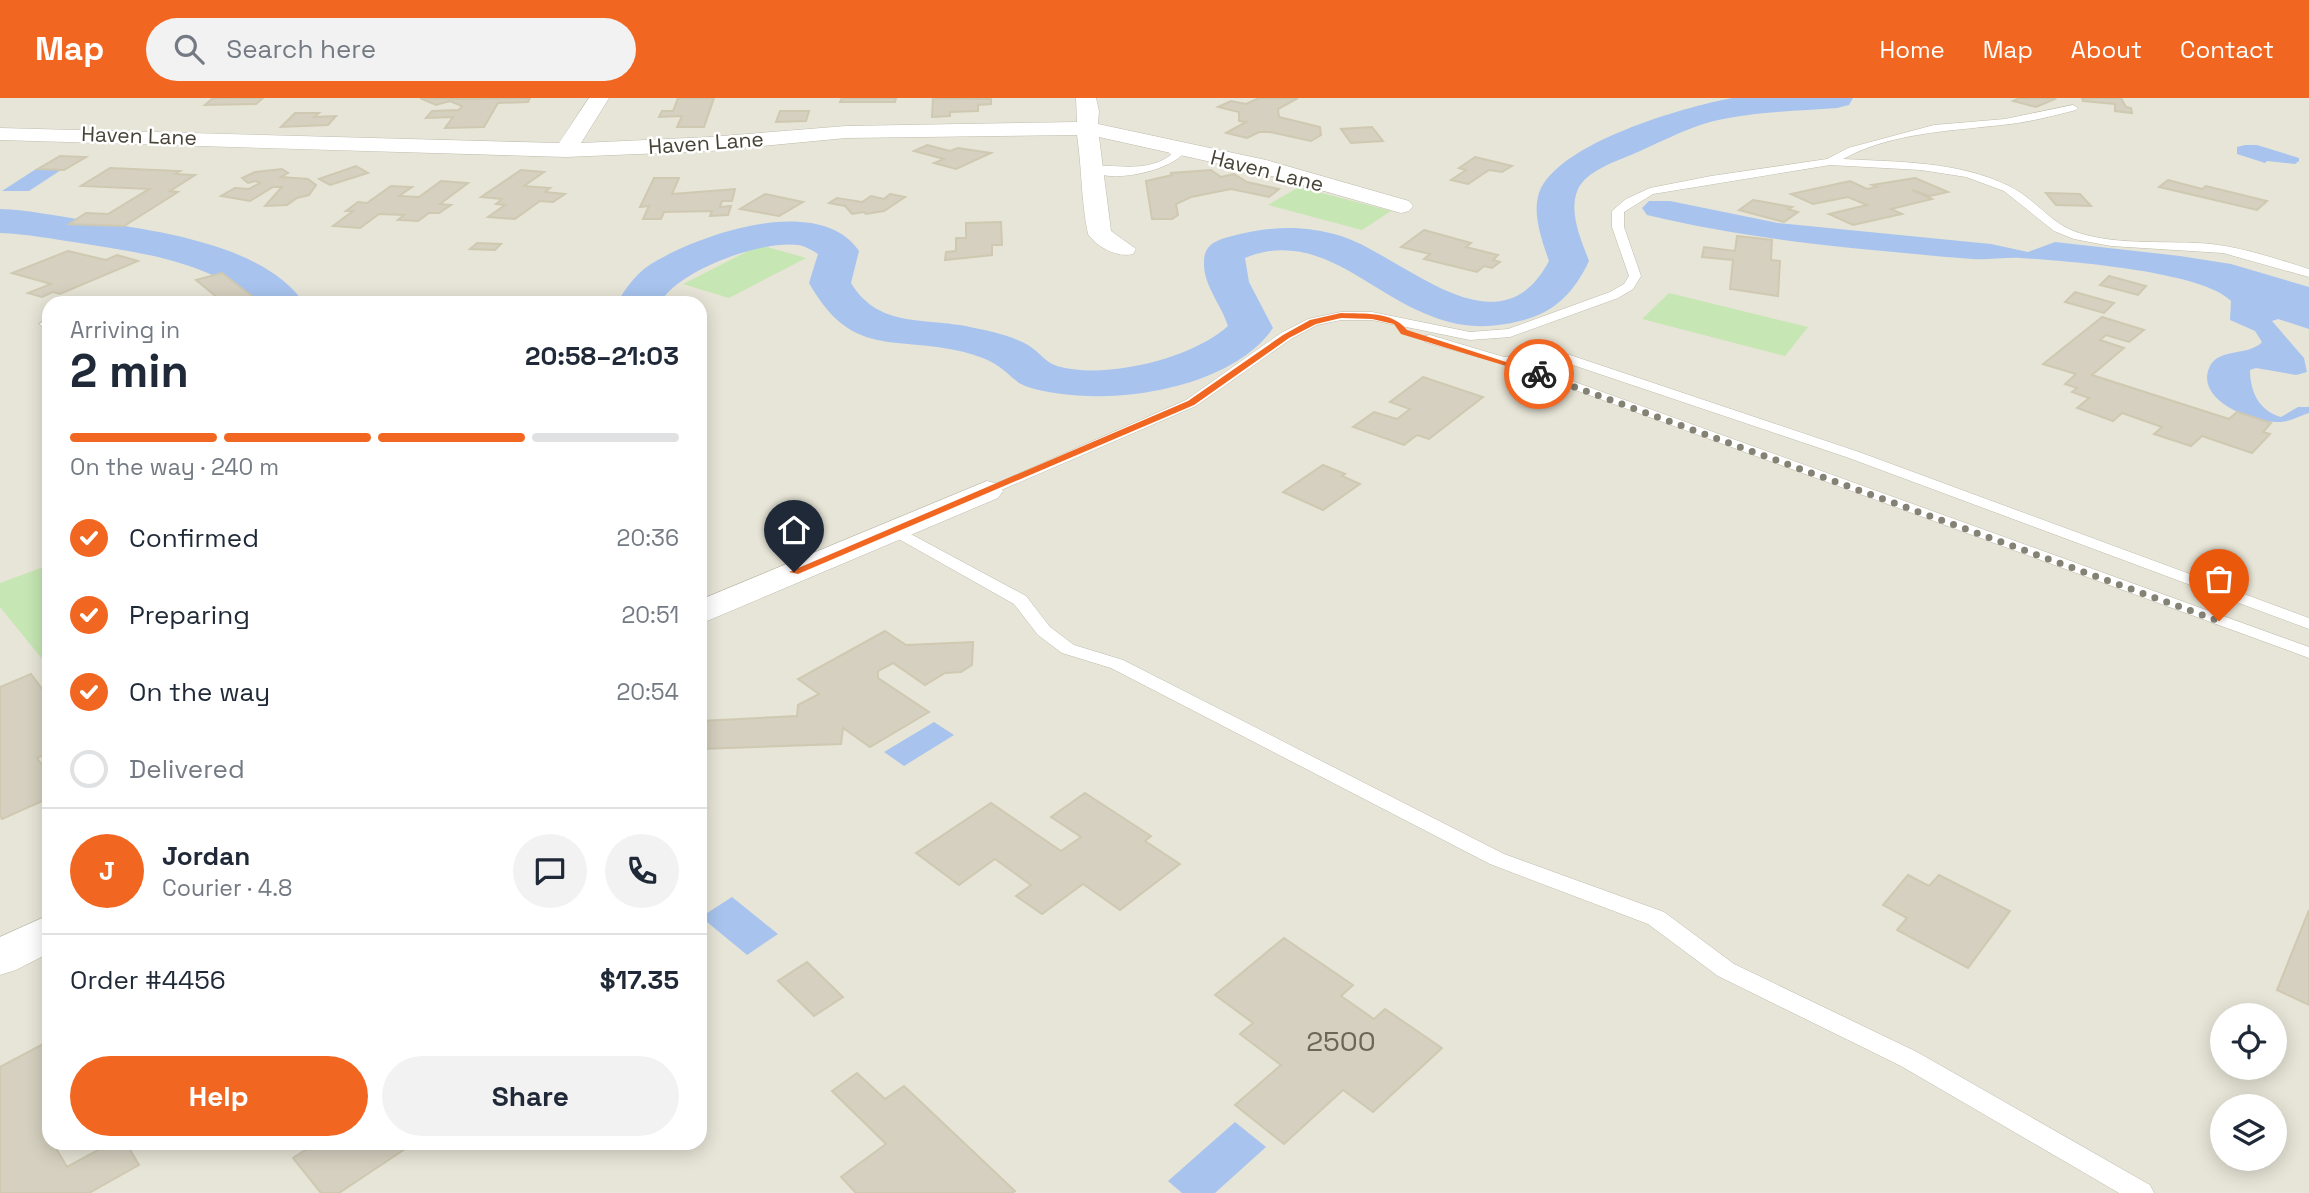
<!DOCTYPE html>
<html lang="en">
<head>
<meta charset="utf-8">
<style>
	:root { --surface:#fff; --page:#f2f2f3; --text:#1f2937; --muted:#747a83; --line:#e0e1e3; --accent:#f16722 }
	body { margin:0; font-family:"Space Grotesk",sans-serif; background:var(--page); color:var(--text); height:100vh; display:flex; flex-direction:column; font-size:26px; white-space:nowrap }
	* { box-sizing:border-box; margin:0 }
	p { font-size:23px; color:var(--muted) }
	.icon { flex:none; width:38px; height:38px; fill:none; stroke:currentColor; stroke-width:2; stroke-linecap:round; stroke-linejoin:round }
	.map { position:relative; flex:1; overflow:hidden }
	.sheet { position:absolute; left:42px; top:198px; width:665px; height:854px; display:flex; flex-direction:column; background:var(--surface); border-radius:21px; box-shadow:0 4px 18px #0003 }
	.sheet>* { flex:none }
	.fabs { position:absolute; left:2210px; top:905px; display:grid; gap:14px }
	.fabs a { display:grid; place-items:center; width:77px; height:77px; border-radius:50%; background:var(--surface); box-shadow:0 4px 18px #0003; font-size:35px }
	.pin { position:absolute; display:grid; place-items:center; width:60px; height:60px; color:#fff; margin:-72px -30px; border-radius:50% 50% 50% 0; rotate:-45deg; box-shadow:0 0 7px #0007 }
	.pin .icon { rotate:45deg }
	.courier { position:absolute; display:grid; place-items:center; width:70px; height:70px; margin:-35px; border:5px solid #f16722; border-radius:50%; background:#fff; color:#222; box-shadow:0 2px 9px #0007 }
	.head em { font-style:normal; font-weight:600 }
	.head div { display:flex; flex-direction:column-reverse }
	.head { display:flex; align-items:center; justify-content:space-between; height:119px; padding:0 28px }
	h1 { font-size:46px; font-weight:600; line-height:52px }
	.bar { display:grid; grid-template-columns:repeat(4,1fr); gap:10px 7px; align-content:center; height:84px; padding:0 28px }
	.bar i { height:9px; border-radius:5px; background:var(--line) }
	.bar .current { background:var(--accent) }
	.bar p { grid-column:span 4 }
	.line { display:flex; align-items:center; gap:18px; padding:0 28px; border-top:2px solid var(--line) }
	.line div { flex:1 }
	.round { display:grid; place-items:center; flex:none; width:74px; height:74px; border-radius:37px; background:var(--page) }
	ol { padding:0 28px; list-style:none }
	li { display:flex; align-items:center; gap:21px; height:77px }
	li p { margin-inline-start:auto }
	li .icon { padding:7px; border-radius:50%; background:var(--accent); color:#fff; stroke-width:4 }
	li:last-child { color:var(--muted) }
	li i { width:38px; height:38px; border:4px solid var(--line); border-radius:50% }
	.action { display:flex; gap:14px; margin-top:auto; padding:14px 28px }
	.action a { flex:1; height:80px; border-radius:42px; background:var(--accent); color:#fff; font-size:28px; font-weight:600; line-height:80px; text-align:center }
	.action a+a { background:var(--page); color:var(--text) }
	header { display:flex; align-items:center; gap:42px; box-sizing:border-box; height:98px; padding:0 35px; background:var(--accent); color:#fff }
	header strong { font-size:33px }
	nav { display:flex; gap:38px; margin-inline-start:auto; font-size:24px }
	.search { width:490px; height:63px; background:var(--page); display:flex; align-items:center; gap:18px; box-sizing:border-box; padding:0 24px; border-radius:38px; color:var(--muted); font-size:26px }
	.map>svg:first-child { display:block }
	.residential { fill:#e7e5d7; fill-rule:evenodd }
	.green { fill:#c6e6b3 }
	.water { fill:#a8c4ee }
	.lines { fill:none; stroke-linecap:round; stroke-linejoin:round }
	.river { fill:#a8c4ee; fill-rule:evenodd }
	.building { fill:#d5d0bf; stroke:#cfc9b2; stroke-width:2 }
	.lane-casing { stroke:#bfbcac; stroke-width:1 }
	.street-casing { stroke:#bfbcac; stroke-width:1 }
	.lane { fill:#fff; fill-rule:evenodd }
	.street { fill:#fff; fill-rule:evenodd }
	.route { fill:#f16722 }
	.done { stroke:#848175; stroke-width:7; stroke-dasharray:0 12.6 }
	.labels { text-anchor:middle; stroke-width:5; stroke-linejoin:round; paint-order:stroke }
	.far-street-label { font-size:21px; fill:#474437; stroke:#fff }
	.near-number-label { font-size:28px; fill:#6a6759 }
</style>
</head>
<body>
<header>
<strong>Map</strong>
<div class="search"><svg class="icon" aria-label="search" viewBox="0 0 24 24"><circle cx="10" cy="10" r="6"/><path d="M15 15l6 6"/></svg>Search here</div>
<nav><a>Home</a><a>Map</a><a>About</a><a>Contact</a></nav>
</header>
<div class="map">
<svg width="2309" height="1095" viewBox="0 0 2309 1095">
	<rect width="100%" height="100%" fill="#f4f2e9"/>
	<path class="residential" d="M0 0H2309V1095H0ZM49 205H700V1045H49ZM2222 917H2275V970H2222ZM2222 1008H2275V1060H2222Z"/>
	<g class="green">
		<polygon points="1299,89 1391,113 1362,132 1268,107"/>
		<polygon points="760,147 806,160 729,200 683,186"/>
		<polygon points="1669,195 1808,229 1785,258 1642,221"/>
		<polygon points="49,467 49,560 43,562 0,509 0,485"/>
	</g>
	<g class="water">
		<polygon points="2245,47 2257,47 2299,60 2299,63 2295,66 2267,63 2265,65 2237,56 2237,49"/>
		<polygon points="36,71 61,72 29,93 2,93"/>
		<path d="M1649 103H1670L1778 125 1991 146 2028 154 2055 144 2180 158 2231 166 2309 189V231L2278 221 2272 223 2304 260 2307 274 2296 277 2256 270 2250 272C2250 293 2259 313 2281 319L2298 309H2309V315C2299 318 2290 324 2278 324 2253 325 2193 302 2210 268 2219 250 2249 258 2262 244L2255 233 2230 222 2231 203C2202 173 2066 163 2021 160 2005 159 1989 162 1973 161 1933 158 1892 154 1851 150 1784 143 1713 133 1647 117L1642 110Z"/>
		<polygon points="934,624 954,637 904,668 884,654"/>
		<polygon points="732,799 778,836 747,857 701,819"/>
		<polygon points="1235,1024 1266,1049 1215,1095 1182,1095 1168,1083"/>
	</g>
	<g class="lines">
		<g class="river">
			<path d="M1732 0H1853L1849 7 1837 10C1795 13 1751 14 1710 24 1682 32 1657 46 1631 57 1614 64 1587 73 1578 91 1568 114 1581 141 1589 163 1574 195 1554 215 1520 223 1489 231 1461 230 1431 218 1368 195 1318 130 1245 160L1249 184 1273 230C1229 294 1098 311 1028 289 1015 285 1009 275 998 268 988 261 975 257 964 254 893 237 852 261 809 185L818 156C812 152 805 148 798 147 762 142 678 172 660 205H617C626 190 634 178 648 168 696 137 819 94 859 153L851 185C879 231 925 219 970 229 990 233 1014 238 1031 249 1040 255 1045 264 1057 268 1104 282 1192 261 1228 228 1221 206 1203 187 1204 164 1204 146 1217 142 1232 138 1269 128 1304 127 1341 138 1404 158 1498 259 1549 163 1542 142 1532 117 1539 95 1557 45 1684 9 1732 0Z"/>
			<path d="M0 111C29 112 56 118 85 122 151 132 263 145 304 205H257C207 163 142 155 80 145 53 141 27 136 0 135Z"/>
		</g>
	</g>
	<g class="building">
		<polygon points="213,0 263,0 256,6 205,7"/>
		<polygon points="420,0 462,1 530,0 528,4 498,5 484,29 445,30 453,19 426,20 432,13 459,12 462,8 450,3 436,7"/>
		<polygon points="678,0 714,0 704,29 677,29 682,18 659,19 662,13 673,13"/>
		<polygon points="842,0 896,0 895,4 840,4"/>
		<polygon points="933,0 991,1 991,6 978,7 978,13 950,14 950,18 932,19"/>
		<polygon points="1259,0 1298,0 1278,11 1279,19 1320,29 1321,37 1311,43 1270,34 1259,34 1247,40 1226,35 1246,24 1239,23 1239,14 1218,9 1231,3 1246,6"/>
		<polygon points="2019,0 2053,0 2055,1 2036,9 2013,3"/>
		<polygon points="2082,0 2121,0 2126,9 2131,10 2132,15 2115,13 2115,6 2083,3"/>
		<polygon points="780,13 809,13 806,23 776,24"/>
		<polygon points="295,15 319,15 314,19 336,18 328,27 281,29"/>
		<polygon points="1372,29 1383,43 1351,45 1341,31"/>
		<polygon points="927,47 950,53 958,50 991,55 956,71 934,65 944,61 914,53"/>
		<polygon points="60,58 86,59 64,72 38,71"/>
		<polygon points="1475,59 1512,68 1502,74 1489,72 1468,86 1451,82 1466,72 1459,70"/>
		<polygon points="356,68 368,75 330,87 319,81"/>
		<polygon points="110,70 180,73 175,76 195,77 170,93 178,94 124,128 69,126 86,115 108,116 149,91 81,88"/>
		<polygon points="282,71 288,75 281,79 308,81 316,87 309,97 297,100 287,107 265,108 282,89 273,89 250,103 221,98 235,90 249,91 260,85 256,83 248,85 242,80 255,74"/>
		<polygon points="521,72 544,74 524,88 550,90 545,94 565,96 553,104 540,103 515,121 488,119 505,107 496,106 502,101 481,99"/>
		<polygon points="1211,72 1221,79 1234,76 1247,84 1279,91 1269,99 1231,91 1191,99 1176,106 1178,117 1172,121 1152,121 1146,83 1172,77 1171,75"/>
		<polygon points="654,80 679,80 672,96 735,91 732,103 722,103 720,109 731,108 728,117 710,118 712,113 664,114 661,121 643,121 649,108 640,109"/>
		<polygon points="1915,80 1948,94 1930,98 1912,92 1932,101 1891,111 1902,116 1853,127 1829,116 1867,107 1848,99 1813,106 1791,96 1850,83 1867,91 1877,89 1872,87"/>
		<polygon points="2168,82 2202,91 2206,88 2267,103 2257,112 2159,89"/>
		<polygon points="441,83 468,85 440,106 451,107 439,115 429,115 418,123 398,122 404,117 379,116 360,130 333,128 353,113 346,113 358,104 367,105 391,88 412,89 399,98 419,99"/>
		<polygon points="2046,95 2080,96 2091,108 2056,107"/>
		<polygon points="765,96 803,104 779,118 740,111"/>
		<polygon points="890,96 905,99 884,113 866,116 864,114 852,116 845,108 829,105 837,100 862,104 871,98 884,101"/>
		<polygon points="1753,102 1792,109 1788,111 1798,114 1784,124 1739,112"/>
		<polygon points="1001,124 1002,147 992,147 992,157 945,162 946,154 956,153 956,140 966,140 966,125"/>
		<polygon points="1424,132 1471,145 1466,149 1498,157 1493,162 1500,164 1492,170 1484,168 1477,174 1424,161 1430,156 1401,149"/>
		<polygon points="1737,138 1772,142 1771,162 1780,163 1778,198 1730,191 1733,162 1702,159 1704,149 1735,153"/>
		<polygon points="477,145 501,146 495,152 470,151"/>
		<polygon points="68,153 106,162 117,157 138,163 60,196 53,194 42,199 28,195 51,186 12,175"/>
		<polygon points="222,175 261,205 224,205 196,182"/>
		<polygon points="2109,178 2146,188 2138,197 2100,187"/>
		<polygon points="2075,194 2114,205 2104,215 2065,204"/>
		<polygon points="2102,219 2144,232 2129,244 2106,237 2100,242 2124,250 2092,277 2229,321 2237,314 2271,325 2263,334 2270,336 2252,355 2202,338 2191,348 2154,336 2162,329 2122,315 2113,323 2077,310 2089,300 2072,294 2077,290 2065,286 2076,276 2043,266"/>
		<polygon points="1423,279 1483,299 1429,341 1417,337 1404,347 1353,329 1374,314 1397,321 1410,311 1390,304"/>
		<polygon points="1323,367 1345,376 1342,378 1360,386 1323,412 1283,394"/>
		<polygon points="885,533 906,547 973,544 972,567 961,574 945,575 925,587 893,565 878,573 878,580 929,614 870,649 843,630 841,646 700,651 700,623 797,618 798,607 819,596 798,581"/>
		<polygon points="31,576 49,600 49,655 37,660 49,676 49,700 2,721 0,718 0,589"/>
		<polygon points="1085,695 1151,738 1145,743 1180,766 1120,812 1083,786 1042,816 1016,798 1031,787 995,761 959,787 916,755 991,705 1061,753 1081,739 1051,719"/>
		<polygon points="1908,777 1929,788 1939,777 2010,813 1968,870 1897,832 1907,820 1883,807"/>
		<polygon points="2309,812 2309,907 2277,892"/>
		<polygon points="1284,840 1353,887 1341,898 1374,921 1385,911 1442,950 1373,1014 1343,992 1284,1046 1235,1007 1281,967 1240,936 1253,925 1215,897"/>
		<polygon points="807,864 843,899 814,918 778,883"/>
		<polygon points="43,946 49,957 49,1045 53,1045 67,1069 111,1045 126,1045 139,1067 89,1095 0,1095 0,969"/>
		<polygon points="857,975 885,1001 904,988 1015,1093 1012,1095 856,1095 841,1079 886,1046 832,993"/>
		<polygon points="316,1045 414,1045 339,1095 321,1095 293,1060"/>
	</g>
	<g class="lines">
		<g class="lane-casing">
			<g id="lane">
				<path d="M2073 7 2078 10 2076 12C2052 18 2026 25 2002 27 1949 33 1890 35 1843 61 1898 64 1958 63 2009 88 2035 100 2051 127 2079 135 2121 148 2168 142 2211 146 2245 150 2277 161 2309 171V179L2223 155 2111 148 2074 141 2054 133 2004 93 1966 79 1921 72 1830 67 1653 96 1624 114V129L1641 178 1633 191 1618 200 1510 239 1470 242 1372 222H1341L1317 227 1291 241 1196 308 992 396H982L979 393 1186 302 1281 235 1308 221 1341 214H1372L1470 234 1508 231 1610 194 1624 186 1629 178 1612 129V113L1626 101 1650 90 1711 78 1827 61 1848 50 1934 27 2005 21Z"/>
				<path d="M1167 49H1175L1182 57C1165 74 1109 86 1089 72 1104 61 1141 79 1171 57L1166 51Z"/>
				<polygon points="45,222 49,223 49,233 39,226"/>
				<polygon points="1430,237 1504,259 1570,257 1859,354 2309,520 2309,531 1849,360 1564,264 1525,266 2309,549 2309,560 1507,267 1425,244 1425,238"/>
				<polygon points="894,427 1026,498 1050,529 1074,547 1123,562 1504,756 1664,814 1734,866 1917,954 2150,1087 2154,1095 2119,1095 1901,968 1718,878 1648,826 1490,766 1111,570 1062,555 1038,537 1014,506 888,435 886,432"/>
			</g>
		</g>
		<g class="street-casing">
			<g id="street">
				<path d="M589 0H609L581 45 710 39 846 28 1077 24 1076 0H1096L1099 13 1098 26 1266 62 1409 103 1413 108 1409 113 1401 115 1261 75 1099 39 1111 133 1136 151 1133 156C1117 160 1097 149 1088 136 1081 103 1082 70 1077 37L846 40 710 53 566 59 0 42V30L559 45Z"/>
				<polygon points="987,383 998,386 1003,393 998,400 700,526 700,502"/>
				<polygon points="49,817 49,855 16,872 0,877 0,839"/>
			</g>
		</g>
		<use href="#lane" class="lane"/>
		<use href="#street" class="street"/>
	</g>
	<path class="route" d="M1341 215C1364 216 1392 213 1407 232L1543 276 1536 277 1401 236 1394 226 1372 221 1341 220 1316 226 1289 240 1194 307 798 476 789 474 1188 303 1283 237 1310 222Z"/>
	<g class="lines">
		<polyline class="done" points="1539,276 2219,523"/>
	</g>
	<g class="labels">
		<g class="far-street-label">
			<text transform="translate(139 38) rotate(2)" y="7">Haven Lane</text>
			<text transform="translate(706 45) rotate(-4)" y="7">Haven Lane</text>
			<text transform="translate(1267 73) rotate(14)" y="7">Haven Lane</text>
		</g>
		<g class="near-number-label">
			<text x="1341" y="953">2500</text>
		</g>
	</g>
</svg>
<div class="fabs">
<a><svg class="icon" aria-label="locate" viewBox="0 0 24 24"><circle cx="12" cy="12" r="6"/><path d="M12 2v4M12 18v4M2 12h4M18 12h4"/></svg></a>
<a><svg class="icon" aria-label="layers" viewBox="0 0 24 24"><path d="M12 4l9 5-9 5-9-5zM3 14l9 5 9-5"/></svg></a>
</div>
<div class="pin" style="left:2219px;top:523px;background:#ea580c"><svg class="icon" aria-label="bag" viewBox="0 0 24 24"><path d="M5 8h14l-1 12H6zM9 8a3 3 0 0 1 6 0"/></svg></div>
<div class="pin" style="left:794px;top:474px;background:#1f2937"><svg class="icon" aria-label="home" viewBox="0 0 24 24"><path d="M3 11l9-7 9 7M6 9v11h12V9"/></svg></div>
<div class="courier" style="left:1539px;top:276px"><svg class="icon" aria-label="bike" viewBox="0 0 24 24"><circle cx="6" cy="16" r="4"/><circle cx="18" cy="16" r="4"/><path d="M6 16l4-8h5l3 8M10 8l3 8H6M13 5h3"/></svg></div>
<section class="sheet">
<div class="head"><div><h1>2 min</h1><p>Arriving in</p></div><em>20:58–21:03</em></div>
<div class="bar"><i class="current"></i><i class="current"></i><i class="current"></i><i></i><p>On the way · 240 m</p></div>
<ol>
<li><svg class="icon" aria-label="check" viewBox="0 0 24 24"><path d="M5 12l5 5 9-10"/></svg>Confirmed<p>20:36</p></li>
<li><svg class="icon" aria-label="check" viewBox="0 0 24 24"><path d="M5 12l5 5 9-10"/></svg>Preparing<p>20:51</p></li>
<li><svg class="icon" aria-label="check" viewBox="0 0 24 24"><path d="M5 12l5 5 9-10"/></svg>On the way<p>20:54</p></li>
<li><i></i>Delivered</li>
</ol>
<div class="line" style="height:126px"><b class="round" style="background:var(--accent);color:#fff">J</b><div><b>Jordan</b><p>Courier · 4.8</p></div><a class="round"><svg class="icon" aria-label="chat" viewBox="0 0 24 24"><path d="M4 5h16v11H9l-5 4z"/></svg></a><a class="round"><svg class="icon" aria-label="phone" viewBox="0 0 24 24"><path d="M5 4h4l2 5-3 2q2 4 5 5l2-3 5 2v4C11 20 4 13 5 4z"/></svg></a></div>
<div class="line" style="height:91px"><div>Order #4456</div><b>$17.35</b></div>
<div class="action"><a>Help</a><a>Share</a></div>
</section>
</div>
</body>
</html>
